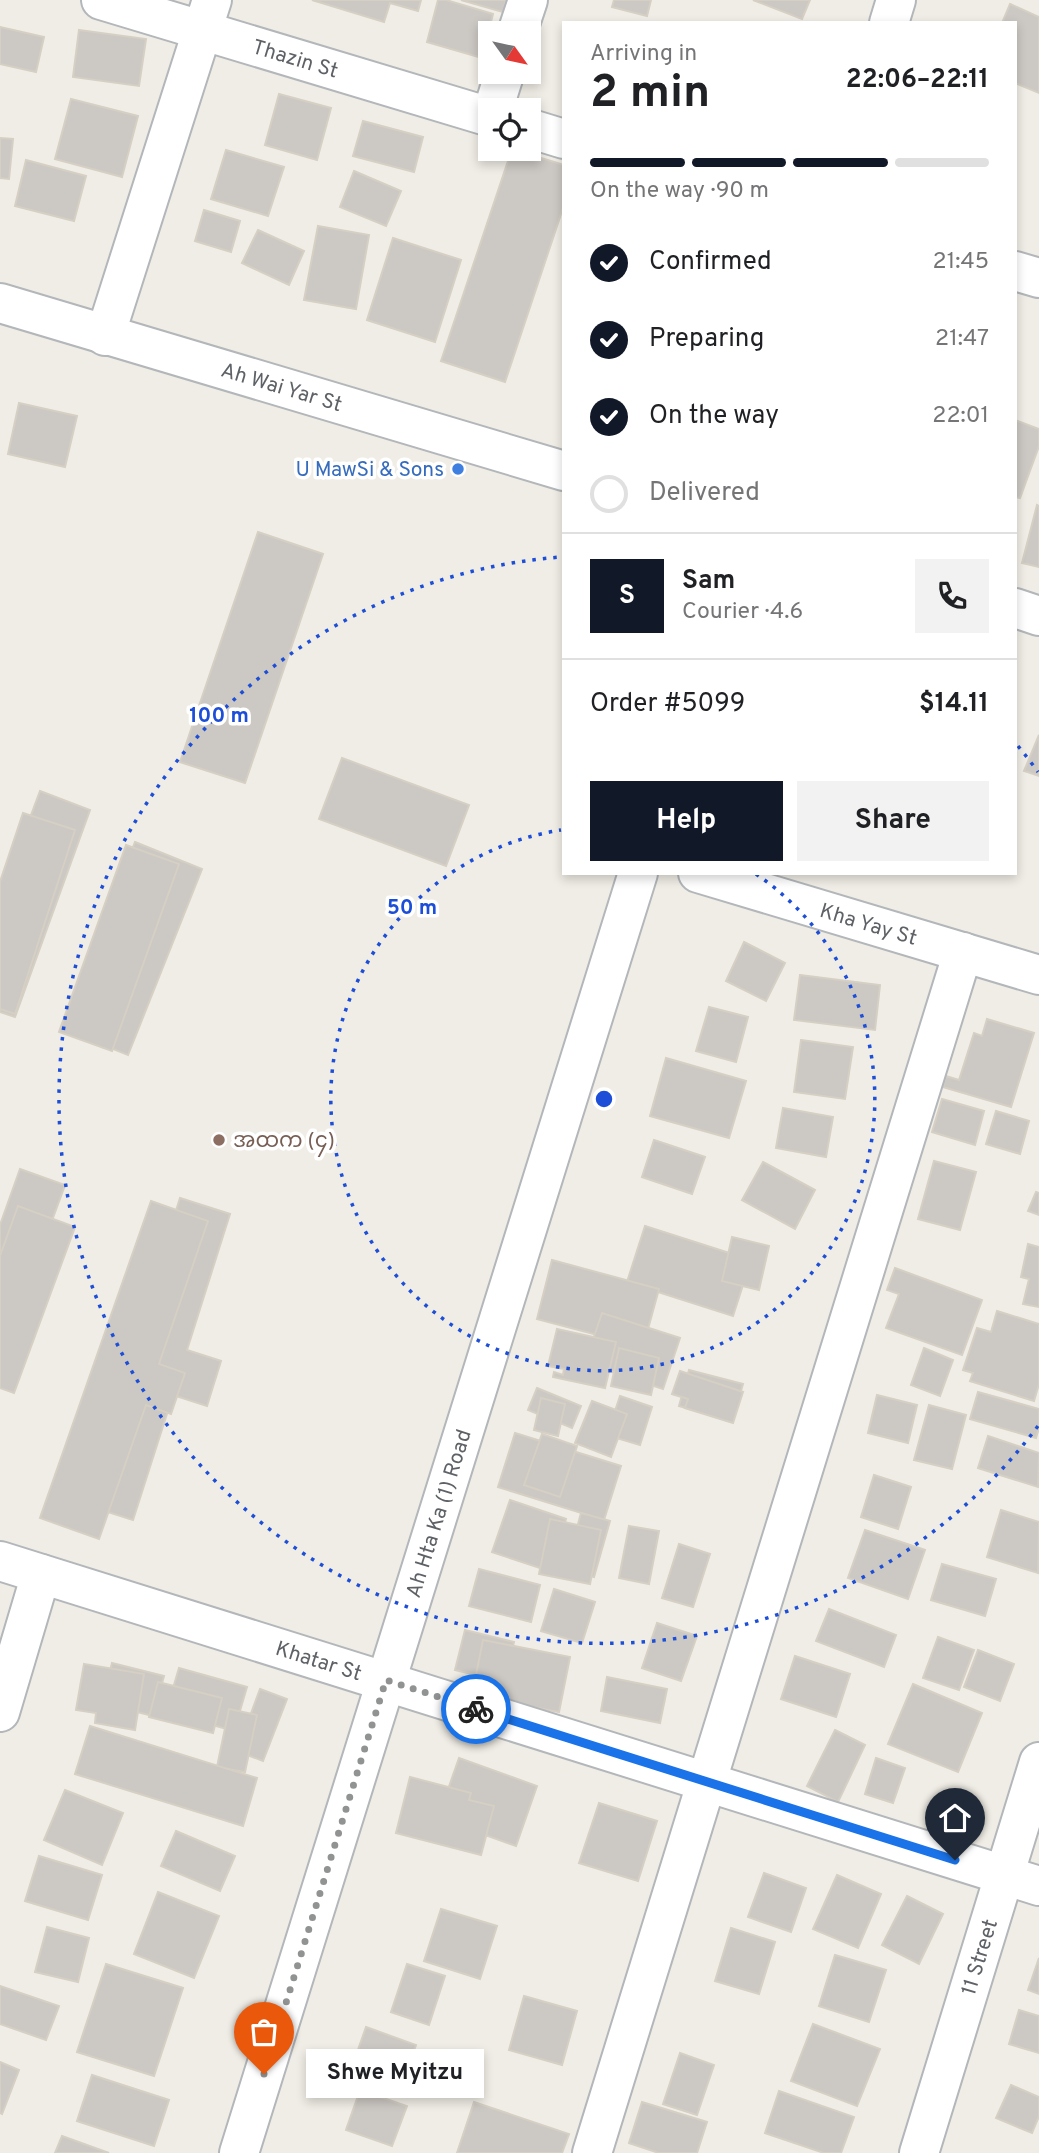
<!DOCTYPE html>
<html lang="en">
<head>
<meta charset="utf-8">
<style>
	:root { --surface:#fff; --page:#f2f2f2; --text:#202124; --muted:#757577; --line:#e0e0e0; --accent:#111827 }
	body { margin:0; font-family:Overpass,"Noto Sans Myanmar",sans-serif; background:var(--page); color:var(--text); height:100vh; display:flex; flex-direction:column; font-size:26px; white-space:nowrap }
	* { box-sizing:border-box; margin:0 }
	p { font-size:23px; color:var(--muted) }
	.icon { flex:none; width:38px; height:38px; fill:none; stroke:currentColor; stroke-width:2; stroke-linecap:round; stroke-linejoin:round }
	.map { position:relative; flex:1; overflow:hidden }
	.sheet { position:absolute; left:562px; top:21px; width:455px; height:854px; display:flex; flex-direction:column; background:var(--surface); border-radius:0px; box-shadow:0 4px 10px #0003 }
	.sheet>* { flex:none }
	.needle { width:46px; rotate:123deg }
	.controls { position:absolute; left:478px; top:21px; display:grid; gap:14px }
	.controls a { display:grid; place-items:center; width:63px; height:63px; border-radius:0px; background:var(--surface); box-shadow:0 4px 10px #0003; font-size:35px }
	.pin { position:absolute; display:grid; place-items:center; width:60px; height:60px; color:#fff; margin:-72px -30px; border-radius:50% 50% 50% 0; rotate:-45deg; box-shadow:0 0 7px #0007 }
	.pin .icon { rotate:45deg }
	.courier { position:absolute; display:grid; place-items:center; width:70px; height:70px; margin:-35px; border:5px solid #1a73e8; border-radius:50%; background:#fff; color:#222; box-shadow:0 2px 9px #0007 }
	.bubble { position:absolute; height:49px; border-radius:0px; background:var(--surface); box-shadow:0 4px 10px #0003; font-size:23px; font-weight:700; line-height:49px; text-align:center }
	.summary em { font-style:normal; font-weight:700 }
	.summary div { display:flex; flex-direction:column-reverse }
	.summary { display:flex; align-items:center; justify-content:space-between; height:119px; padding:0 28px }
	h1 { font-size:46px; font-weight:700; line-height:52px }
	.bar { display:grid; grid-template-columns:repeat(4,1fr); gap:10px 7px; align-content:center; height:84px; padding:0 28px }
	.bar i { height:9px; border-radius:5px; background:var(--line) }
	.bar .selected { background:var(--accent) }
	.bar p { grid-column:span 4 }
	.line { display:flex; align-items:center; gap:18px; padding:0 28px; border-top:2px solid var(--line) }
	.line div { flex:1 }
	.round { display:grid; place-items:center; flex:none; width:74px; height:74px; border-radius:0px; background:var(--page) }
	ol { padding:0 28px; list-style:none }
	li { display:flex; align-items:center; gap:21px; height:77px }
	li p { margin-inline-start:auto }
	li .icon { padding:7px; border-radius:50%; background:var(--accent); color:#fff; stroke-width:4 }
	li:last-child { color:var(--muted) }
	li i { width:38px; height:38px; border:4px solid var(--line); border-radius:50% }
	.cta { display:flex; gap:14px; margin-top:auto; padding:14px 28px }
	.cta a { flex:1; height:80px; border-radius:0px; background:var(--accent); color:#fff; font-size:28px; font-weight:700; line-height:80px; text-align:center }
	.cta a+a { background:var(--page); color:var(--text) }
	.map>svg:first-child { display:block }
	.building { fill:#ccc8c3; stroke:#d5cfc4; stroke-width:2 }
	.lines { fill:none; stroke-linecap:round; stroke-linejoin:round }
	.minor-casing { stroke:#b3b7ba; stroke-width:42 }
	.minor { stroke:#fff; stroke-width:38 }
	.done { stroke:#919393; stroke-width:7; stroke-dasharray:0 12.6 }
	.route { stroke:#1a73e8; stroke-width:9 }
	.ring { fill:none; stroke:#1d4ed8; stroke-width:3.5; stroke-dasharray:3.5 7 }
	.shop-dot { fill:#3f7fe0; stroke:#fff; stroke-width:2.5 }
	.education-dot { fill:#8d6e63; stroke:#fff; stroke-width:2.5 }
	.labels { text-anchor:middle; stroke-width:7; stroke-linejoin:round; paint-order:stroke }
	.street-label { font-size:21px; fill:#5e6266; stroke:#fff }
	.shop-label { font-size:21px; fill:#366cbe; stroke:#fff; text-anchor:end }
	.education-label { font-size:21px; fill:#785e54; stroke:#fff; text-anchor:start }
	.centre { fill:#1d4ed8; stroke:#fff; stroke-width:3.5 }
	.ring-label { font-size:21px; text-anchor:middle; font-weight:bold; fill:#1d4ed8; stroke:#fff; stroke-width:7; stroke-linejoin:round; paint-order:stroke }
</style>
</head>
<body>
<div class="map">
<svg width="1039" height="2153" viewBox="0 0 1039 2153">
	<rect width="100%" height="100%" fill="#f0ede6"/>
	<g class="building">
		<polygon points="312,0 421,0 418,11 390,3 384,22"/>
		<polygon points="438,0 446,0 493,14 482,58 427,42"/>
		<polygon points="461,0 506,0 503,12"/>
		<polygon points="614,0 651,0 647,16 612,7"/>
		<polygon points="753,0 810,0 802,19"/>
		<polygon points="1010,4 1039,17 1039,93 1015,83 1015,23 1002,23"/>
		<polygon points="0,27 44,37 36,72 0,64"/>
		<polygon points="79,30 146,39 139,86 73,77"/>
		<polygon points="279,94 331,108 317,160 265,145"/>
		<polygon points="71,99 138,116 122,177 55,159"/>
		<polygon points="363,121 423,137 414,172 353,156"/>
		<polygon points="0,138 13,139 9,179 0,178"/>
		<polygon points="512,149 564,165 564,205 505,382 441,361"/>
		<polygon points="226,150 284,167 268,216 211,199"/>
		<polygon points="26,160 86,176 74,221 15,206"/>
		<polygon points="354,171 401,191 386,226 340,207"/>
		<polygon points="204,210 240,221 231,252 195,241"/>
		<polygon points="318,226 369,235 356,309 304,300"/>
		<polygon points="258,230 304,251 289,285 242,263"/>
		<polygon points="393,238 461,260 435,342 367,320"/>
		<polygon points="19,403 77,416 65,467 8,454"/>
		<polygon points="1015,420 1039,429 1039,446 1020,498 1015,497"/>
		<polygon points="1037,505 1039,506 1039,567 1022,563"/>
		<polygon points="258,532 323,554 245,783 180,762"/>
		<polygon points="1039,735 1039,776 1024,771"/>
		<polygon points="342,758 469,805 446,866 319,819"/>
		<polygon points="40,791 90,810 15,1017 0,1012 0,898"/>
		<polygon points="23,813 75,830 15,1014 0,1009 0,882"/>
		<polygon points="135,842 202,869 128,1055 61,1028"/>
		<polygon points="126,845 179,864 112,1051 59,1032"/>
		<polygon points="744,942 785,963 766,1001 726,981"/>
		<polygon points="800,975 880,985 875,1030 794,1020"/>
		<polygon points="709,1007 748,1017 736,1062 696,1051"/>
		<polygon points="987,1019 1034,1033 1011,1107 943,1087 946,1076 959,1080 974,1033 982,1036"/>
		<polygon points="801,1040 853,1047 845,1099 794,1092"/>
		<polygon points="666,1058 746,1081 729,1138 650,1116"/>
		<polygon points="942,1099 984,1111 975,1145 932,1132"/>
		<polygon points="783,1108 833,1117 826,1157 776,1148"/>
		<polygon points="996,1111 1029,1121 1020,1154 986,1144"/>
		<polygon points="654,1140 705,1157 692,1194 642,1177"/>
		<polygon points="934,1161 976,1172 960,1230 918,1219"/>
		<polygon points="763,1162 815,1190 795,1229 742,1200"/>
		<polygon points="20,1169 65,1185 0,1362 0,1225"/>
		<polygon points="1036,1192 1039,1193 1039,1215 1028,1211"/>
		<polygon points="180,1198 230,1214 187,1350 221,1361 207,1406 173,1395 133,1520 83,1504"/>
		<polygon points="151,1201 208,1221 159,1364 185,1373 171,1414 146,1405 99,1539 40,1518"/>
		<polygon points="18,1206 75,1227 14,1393 0,1388 0,1256"/>
		<polygon points="645,1226 751,1260 733,1316 627,1282"/>
		<polygon points="732,1237 769,1246 759,1290 722,1281"/>
		<polygon points="1028,1244 1039,1247 1039,1307 1023,1304 1029,1279 1021,1277"/>
		<polygon points="552,1260 659,1289 643,1347 537,1319"/>
		<polygon points="895,1268 982,1300 962,1355 886,1328 899,1294 887,1290"/>
		<polygon points="997,1311 1039,1324 1039,1384 1034,1401 970,1381 973,1373 963,1370 977,1328 991,1332"/>
		<polygon points="602,1313 680,1338 663,1389 585,1363"/>
		<polygon points="557,1329 616,1342 605,1388 553,1377 554,1372 563,1375 564,1369 548,1366"/>
		<polygon points="619,1348 659,1358 651,1395 611,1386"/>
		<polygon points="924,1348 953,1360 940,1396 911,1385"/>
		<polygon points="689,1370 743,1384 732,1421 679,1406"/>
		<polygon points="680,1371 743,1392 733,1423 685,1408 688,1399 672,1394"/>
		<polygon points="537,1388 581,1406 572,1428 528,1410"/>
		<polygon points="978,1392 1039,1409 1039,1428 1036,1438 970,1419"/>
		<polygon points="877,1395 917,1405 908,1443 868,1433"/>
		<polygon points="620,1396 652,1407 640,1445 607,1435"/>
		<polygon points="541,1398 565,1404 558,1436 534,1430"/>
		<polygon points="592,1401 627,1414 611,1457 575,1443"/>
		<polygon points="929,1405 966,1415 952,1469 914,1460"/>
		<polygon points="515,1433 621,1466 604,1520 498,1487"/>
		<polygon points="542,1434 577,1446 560,1497 524,1485"/>
		<polygon points="988,1436 1039,1453 1038,1487 978,1468"/>
		<polygon points="874,1475 911,1487 898,1529 861,1517"/>
		<polygon points="510,1500 566,1519 549,1571 492,1552"/>
		<polygon points="1001,1510 1039,1522 1038,1573 987,1557"/>
		<polygon points="581,1513 610,1521 594,1577 566,1569"/>
		<polygon points="550,1519 601,1530 590,1584 539,1574"/>
		<polygon points="629,1526 659,1531 649,1584 619,1578"/>
		<polygon points="865,1530 925,1550 908,1599 848,1578"/>
		<polygon points="679,1544 710,1554 693,1607 662,1598"/>
		<polygon points="942,1564 996,1579 985,1616 931,1600"/>
		<polygon points="479,1569 540,1585 531,1622 469,1606"/>
		<polygon points="554,1589 595,1602 582,1643 541,1631"/>
		<polygon points="829,1609 896,1635 884,1667 816,1641"/>
		<polygon points="657,1623 697,1636 681,1681 642,1668"/>
		<polygon points="465,1630 514,1642 504,1682 455,1670"/>
		<polygon points="938,1637 974,1650 959,1690 923,1678"/>
		<polygon points="483,1640 570,1657 559,1712 472,1695"/>
		<polygon points="978,1650 1014,1664 1000,1701 964,1687"/>
		<polygon points="795,1656 850,1674 836,1717 781,1699"/>
		<polygon points="112,1663 164,1676 153,1716 102,1703"/>
		<polygon points="84,1664 144,1674 135,1730 95,1723 96,1713 76,1710"/>
		<polygon points="179,1668 247,1687 234,1731 166,1712"/>
		<polygon points="607,1677 667,1689 660,1723 601,1711"/>
		<polygon points="158,1682 222,1698 213,1733 149,1717"/>
		<polygon points="913,1684 982,1713 958,1772 888,1744"/>
		<polygon points="260,1689 287,1699 263,1761 237,1751"/>
		<polygon points="229,1709 257,1715 245,1772 217,1767"/>
		<polygon points="90,1726 257,1778 243,1826 75,1774"/>
		<polygon points="835,1730 865,1745 838,1802 807,1786"/>
		<polygon points="459,1758 537,1786 516,1846 438,1818"/>
		<polygon points="876,1758 905,1768 893,1803 865,1794"/>
		<polygon points="410,1777 471,1793 469,1800 494,1806 481,1855 396,1833"/>
		<polygon points="65,1790 123,1813 102,1865 44,1840"/>
		<polygon points="599,1803 657,1821 638,1881 579,1863"/>
		<polygon points="176,1831 235,1856 220,1891 161,1866"/>
		<polygon points="39,1856 102,1875 88,1920 25,1901"/>
		<polygon points="764,1873 806,1888 791,1932 748,1917"/>
		<polygon points="837,1875 881,1894 858,1948 813,1929"/>
		<polygon points="158,1892 219,1916 194,1978 134,1954"/>
		<polygon points="907,1896 943,1914 919,1964 882,1945"/>
		<polygon points="441,1909 497,1926 480,1979 424,1961"/>
		<polygon points="47,1927 89,1938 78,1982 35,1972"/>
		<polygon points="731,1928 775,1942 759,1994 715,1981"/>
		<polygon points="835,1955 886,1970 869,2022 819,2006"/>
		<polygon points="1039,1958 1039,1994 1028,1990"/>
		<polygon points="106,1964 183,1988 154,2076 77,2052"/>
		<polygon points="407,1964 445,1976 429,2025 391,2012"/>
		<polygon points="0,1986 59,2006 46,2040 0,2024"/>
		<polygon points="524,1996 577,2011 562,2065 509,2050"/>
		<polygon points="1019,2010 1039,2016 1039,2053 1009,2044"/>
		<polygon points="813,2024 880,2049 857,2106 791,2081"/>
		<polygon points="366,2027 416,2045 400,2087 351,2070"/>
		<polygon points="680,2053 714,2065 697,2115 663,2104"/>
		<polygon points="0,2062 19,2070 2,2114 0,2113"/>
		<polygon points="92,2075 169,2100 154,2146 77,2121"/>
		<polygon points="1011,2085 1039,2097 1039,2116 1032,2133 996,2118"/>
		<polygon points="360,2090 407,2106 392,2146 346,2130"/>
		<polygon points="779,2091 854,2117 841,2153 824,2153 765,2133"/>
		<polygon points="474,2102 569,2134 562,2153 457,2153"/>
		<polygon points="642,2102 707,2122 697,2153 659,2153 629,2143"/>
		<polygon points="62,2136 109,2153 55,2153"/>
	</g>
	<g class="lines">
		<g class="minor-casing">
			<g id="minor">
				<path id="s1" d="M101 0 490 117"/>
				<polyline points="889,23 896,0"/>
				<polyline points="517,33 528,0"/>
				<polyline points="493,110 505,72"/>
				<polyline points="528,128 564,139"/>
				<polyline points="1015,271 1039,278"/>
				<path id="s2" d="M0 303 564 471"/>
				<polyline points="105,336 212,0"/>
				<polyline points="1015,608 1039,616"/>
				<path id="s3" d="M698 873 1039 975"/>
				<path id="s4" d="M0 1561 1039 1886"/>
				<polyline points="0,1712 41,1574"/>
				<path id="s5" d="M239 2153 638 873"/>
				<polyline points="592,2153 963,952"/>
				<path id="s6" d="M919 2153 1039 1762"/>
			</g>
		</g>
		<use href="#minor" class="minor"/>
	</g>
	<g class="lines">
		<polyline class="done" points="264,2074 386,1680 476,1709"/>
		<polyline class="route" points="476,1709 955,1860"/>
	</g>
	<g class="ring">
		<path d="M756 874A272 272 0 1 1 561 830"/>
		<path d="M1038 1426A544 544 0 1 1 561 557M1018 746A544 544 0 0 1 1038 772"/>
	</g>
	<circle class="shop-dot" cx="458" cy="469" r="7"/>
	<circle class="education-dot" cx="219" cy="1140" r="7"/>
	<g class="labels">
		<g class="street-label">
			<text dy="7" stroke="none"><textPath href="#s1" startOffset="203">Thazin St</textPath></text>
			<text dy="7" stroke="none"><textPath href="#s2" startOffset="294">Ah Wai Yar St</textPath></text>
			<text dy="7" stroke="none"><textPath href="#s3" startOffset="178">Kha Yay St</textPath></text>
			<text dy="7" stroke="none"><textPath href="#s5" startOffset="670">Ah Hta Ka (1) Road</textPath></text>
			<text dy="7" stroke="none"><textPath href="#s4" startOffset="334">Khatar St</textPath></text>
			<text dy="7" stroke="none"><textPath href="#s6" startOffset="205">11 Street</textPath></text>
		</g>
		<g class="shop-label">
			<text x="444" y="476">U MawSi &amp; Sons</text>
		</g>
		<g class="education-label">
			<text x="233" y="1147">အထက (၄)</text>
		</g>
	</g>
	<circle cx="604" cy="1099" r="10" class="centre"/>
	<g class="ring-label">
		<text x="219" y="722">100 m</text>
		<text x="412" y="914">50 m</text>
	</g>
</svg>
<div class="controls">
<a><svg class="needle" viewBox="-14 -14 28 28"><path d="M0-13l5 13h-10z" fill="#e53935"/><path d="M0 13l5-13h-10z" fill="#757577"/></svg></a>
<a><svg class="icon" aria-label="locate" viewBox="0 0 24 24"><circle cx="12" cy="12" r="6"/><path d="M12 2v4M12 18v4M2 12h4M18 12h4"/></svg></a>
</div>
<div class="pin" style="left:264px;top:2074px;background:#ea580c"><svg class="icon" aria-label="bag" viewBox="0 0 24 24"><path d="M5 8h14l-1 12H6zM9 8a3 3 0 0 1 6 0"/></svg></div>
<div class="pin" style="left:955px;top:1860px;background:#1f2937"><svg class="icon" aria-label="home" viewBox="0 0 24 24"><path d="M3 11l9-7 9 7M6 9v11h12V9"/></svg></div>
<div class="courier" style="left:476px;top:1709px"><svg class="icon" aria-label="bike" viewBox="0 0 24 24"><circle cx="6" cy="16" r="4"/><circle cx="18" cy="16" r="4"/><path d="M6 16l4-8h5l3 8M10 8l3 8H6M13 5h3"/></svg></div>
<div class="bubble" style="left:306px;top:2049px;width:178px">Shwe Myitzu</div>
<section class="sheet">
<div class="summary"><div><h1>2 min</h1><p>Arriving in</p></div><em>22:06–22:11</em></div>
<div class="bar"><i class="selected"></i><i class="selected"></i><i class="selected"></i><i></i><p>On the way · 90 m</p></div>
<ol>
<li><svg class="icon" aria-label="check" viewBox="0 0 24 24"><path d="M5 12l5 5 9-10"/></svg>Confirmed<p>21:45</p></li>
<li><svg class="icon" aria-label="check" viewBox="0 0 24 24"><path d="M5 12l5 5 9-10"/></svg>Preparing<p>21:47</p></li>
<li><svg class="icon" aria-label="check" viewBox="0 0 24 24"><path d="M5 12l5 5 9-10"/></svg>On the way<p>22:01</p></li>
<li><i></i>Delivered</li>
</ol>
<div class="line" style="height:126px"><b class="round" style="background:var(--accent);color:#fff">S</b><div><b>Sam</b><p>Courier · 4.6</p></div><a class="round"><svg class="icon" aria-label="phone" viewBox="0 0 24 24"><path d="M5 4h4l2 5-3 2q2 4 5 5l2-3 5 2v4C11 20 4 13 5 4z"/></svg></a></div>
<div class="line" style="height:91px"><div>Order #5099</div><b>$14.11</b></div>
<div class="cta"><a>Help</a><a>Share</a></div>
</section>
</div>
</body>
</html>
